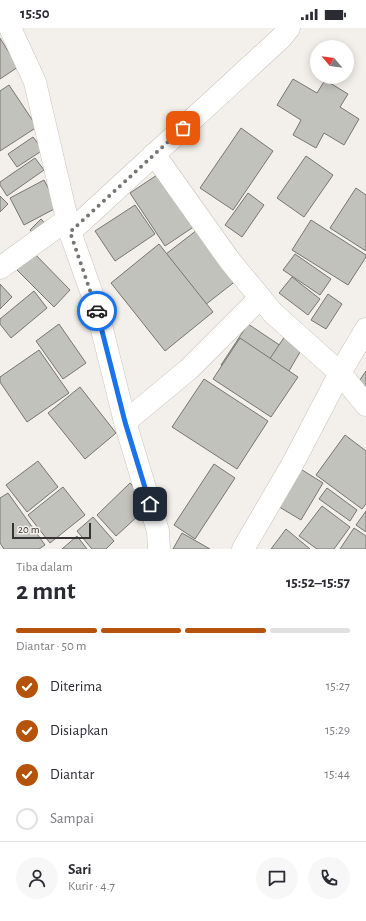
<!DOCTYPE html>
<html lang="id">
<head>
<meta charset="utf-8">
<style>
	:root { --surface:#fff; --page:#f7f7f7; --text:#2b2b33; --muted:#7c7c81; --line:#e1e1e2; --accent:#b45309 }
	body { margin:0; font-family:"Alegreya Sans",sans-serif; background:var(--page); color:var(--text); height:100vh; display:flex; flex-direction:column; font-size:15px; white-space:nowrap }
	* { box-sizing:border-box; margin:0 }
	p { font-size:13px; color:var(--muted) }
	.icon { flex:none; width:22px; height:22px; fill:none; stroke:currentColor; stroke-width:2; stroke-linecap:round; stroke-linejoin:round }
	.map { position:relative; height:521px; overflow:hidden }
	.sheet { display:flex; flex-direction:column; background:var(--surface); flex:1 }
	.sheet>* { flex:none }
	.needle { width:26px; rotate:299deg }
	.fabs { position:absolute; left:310px; top:12px; display:grid; gap:8px }
	.fabs a { display:grid; place-items:center; width:44px; height:44px; border-radius:50%; background:var(--surface); box-shadow:0 2px 10px #0003; font-size:20px }
	.scale { position:absolute; left:12px; bottom:10px; width:79px; box-sizing:border-box; padding-left:4px; border:2px solid #363432; border-top:0; font-size:11px; line-height:14px; white-space:nowrap; color:#363432; -webkit-text-stroke:3px #f3efea; paint-order:stroke }
	.pin { position:absolute; display:grid; place-items:center; width:34px; height:34px; color:#fff; margin:-17px; border-radius:8px; box-shadow:0 2px 6px #0006 }
	.courier { position:absolute; display:grid; place-items:center; width:40px; height:40px; margin:-20px; border:3px solid #1a73e8; border-radius:50%; background:#fff; color:#222; box-shadow:0 1px 5px #0007 }
	.summary em { font-style:normal; font-weight:700 }
	.summary div { display:flex; flex-direction:column-reverse }
	.summary { display:flex; align-items:center; justify-content:space-between; height:68px; padding:0 16px }
	h1 { font-size:26px; font-weight:700; line-height:30px }
	.bar { display:grid; grid-template-columns:repeat(4,1fr); gap:6px 4px; align-content:center; height:48px; padding:0 16px }
	.bar i { height:5px; border-radius:3px; background:var(--line) }
	.bar .selected { background:var(--accent) }
	.bar p { grid-column:span 4 }
	.line { display:flex; align-items:center; gap:10px; padding:0 16px; border-top:1px solid var(--line) }
	.line div { flex:1 }
	.round { display:grid; place-items:center; flex:none; width:42px; height:42px; border-radius:21px; background:var(--page) }
	ol { padding:0 16px; list-style:none }
	li { display:flex; align-items:center; gap:12px; height:44px }
	li p { margin-inline-start:auto }
	li .icon { padding:4px; border-radius:50%; background:var(--accent); color:#fff; stroke-width:4 }
	li:last-child { color:var(--muted) }
	li i { width:22px; height:22px; border:2px solid var(--line); border-radius:50% }
	.status { display:flex; justify-content:space-between; align-items:center; height:28px; padding:0 20px; background:var(--surface); direction:ltr }
	.status svg { height:11px; fill:currentColor }
	.map>svg:first-child { display:block }
	.building { fill:#c2c2bc; stroke:#777671 }
	.lines { fill:none; stroke-linecap:round; stroke-linejoin:round }
	.minor-casing { stroke:#c7c3be; stroke-width:23 }
	.minor { stroke:#fff; stroke-width:22 }
	.done { stroke:#787572; stroke-width:4; stroke-dasharray:0 7.2 }
	.route { stroke:#1a73e8; stroke-width:5 }
</style>
</head>
<body>
<div class="status"><b>15:50</b><svg viewBox="0 0 49 12"><path d="M0 12V9h3v3zM5 12V6h3v6zM10 12V3h3v9zM15 12V0h3v12zM26 1h20v11H26zM47 4h2v5h-2z"/></svg></div>
<div class="map">
<svg width="366" height="521" viewBox="0 0 366 521">
	<rect width="100%" height="100%" fill="#f3efea"/>
	<g class="building">
		<polygon points="0,10 18,39 0,51"/>
		<polygon points="293,51 317,65 325,52 348,66 340,79 359,91 344,117 324,105 316,120 293,107 301,92 277,77"/>
		<polygon points="9,57 37,99 0,123 0,63"/>
		<polygon points="241,100 273,123 233,182 200,160"/>
		<polygon points="33,109 43,122 17,139 8,126"/>
		<polygon points="306,128 333,147 304,189 277,170"/>
		<polygon points="35,130 44,142 7,168 0,157 0,154"/>
		<polygon points="160,145 195,198 165,218 130,165"/>
		<polygon points="44,152 58,179 24,197 10,170"/>
		<polygon points="356,160 366,167 366,223 330,200"/>
		<polygon points="248,165 264,177 242,209 225,197"/>
		<polygon points="0,168 8,176 0,184"/>
		<polygon points="135,177 155,206 115,233 95,203"/>
		<polygon points="41,191 49,200 37,210 30,202"/>
		<polygon points="311,192 366,227 366,229 348,257 292,222"/>
		<polygon points="197,202 237,252 205,277 166,226"/>
		<polygon points="159,216 213,284 165,323 111,255"/>
		<polygon points="29,220 70,262 54,279 12,237"/>
		<polygon points="295,226 331,251 320,267 283,242"/>
		<polygon points="292,249 320,271 308,287 279,265"/>
		<polygon points="0,256 12,269 0,281"/>
		<polygon points="34,263 47,280 11,310 0,296 0,291"/>
		<polygon points="328,266 342,276 326,301 311,292"/>
		<polygon points="59,296 86,335 63,351 36,313"/>
		<polygon points="248,296 290,324 263,365 221,337"/>
		<polygon points="285,308 303,319 286,348 267,335"/>
		<polygon points="240,310 298,349 271,389 213,351"/>
		<polygon points="39,322 69,365 27,394 0,354 0,349"/>
		<polygon points="366,343 366,366 355,359"/>
		<polygon points="204,351 268,393 237,441 172,399"/>
		<polygon points="80,359 116,405 85,431 48,385"/>
		<polygon points="345,407 366,423 366,476 362,481 316,447"/>
		<polygon points="38,433 58,459 27,484 6,457"/>
		<polygon points="214,436 235,450 195,511 174,497"/>
		<polygon points="299,440 323,455 301,492 276,477"/>
		<polygon points="130,455 150,477 116,508 97,487"/>
		<polygon points="63,459 85,487 50,515 28,487"/>
		<polygon points="327,460 357,482 350,493 319,471"/>
		<polygon points="8,465 45,517 39,521 4,521 0,515 0,470"/>
		<polygon points="322,478 350,499 334,521 317,521 299,508"/>
		<polygon points="366,483 366,504 356,497"/>
		<polygon points="93,489 114,513 106,521 92,521 77,503"/>
		<polygon points="354,500 366,508 366,521 340,521"/>
		<polygon points="286,501 310,521 271,521"/>
		<polygon points="182,505 210,521 173,521"/>
		<polygon points="77,508 87,521 62,521"/>
	</g>
	<g class="lines">
		<g class="minor-casing">
			<g id="minor">
				<polyline points="10,0 35,54 70,204 96,277 125,394 158,503 159,521"/>
				<polyline points="154,126 230,233 273,285 340,345 366,377"/>
				<polyline points="70,204 281,10 289,0"/>
				<polyline points="0,240 68,191"/>
				<polyline points="125,394 189,341 260,270"/>
				<polyline points="243,521 292,437 340,345 366,301"/>
			</g>
		</g>
		<use href="#minor" class="minor"/>
	</g>
	<g class="lines">
		<polyline class="done" points="97,283 70,204 183,100"/>
		<polyline class="route" points="97,283 125,394 150,476"/>
	</g>
</svg>
<div class="fabs">
<a><svg class="needle" viewBox="-14 -14 28 28"><path d="M0-13l5 13h-10z" fill="#e53935"/><path d="M0 13l5-13h-10z" fill="#7c7c81"/></svg></a>
</div>
<div class="scale">20 m</div>
<div class="pin" style="left:183px;top:100px;background:#ea580c"><svg class="icon" aria-label="bag" viewBox="0 0 24 24"><path d="M5 8h14l-1 12H6zM9 8a3 3 0 0 1 6 0"/></svg></div>
<div class="pin" style="left:150px;top:476px;background:#1f2937"><svg class="icon" aria-label="home" viewBox="0 0 24 24"><path d="M3 11l9-7 9 7M6 9v11h12V9"/></svg></div>
<div class="courier" style="left:97px;top:283px"><svg class="icon" aria-label="car" viewBox="0 0 24 24"><path d="M5 17H2v-5l4-1 3-4h7l3 4 3 1v5h-3M9 17h6M6 11h13"/><circle cx="7" cy="17" r="2"/><circle cx="17" cy="17" r="2"/></svg></div>
</div>
<section class="sheet">
<div class="summary"><div><h1>2 mnt</h1><p>Tiba dalam</p></div><em>15:52–15:57</em></div>
<div class="bar"><i class="selected"></i><i class="selected"></i><i class="selected"></i><i></i><p>Diantar · 50 m</p></div>
<ol>
<li><svg class="icon" aria-label="check" viewBox="0 0 24 24"><path d="M5 12l5 5 9-10"/></svg>Diterima<p>15:27</p></li>
<li><svg class="icon" aria-label="check" viewBox="0 0 24 24"><path d="M5 12l5 5 9-10"/></svg>Disiapkan<p>15:29</p></li>
<li><svg class="icon" aria-label="check" viewBox="0 0 24 24"><path d="M5 12l5 5 9-10"/></svg>Diantar<p>15:44</p></li>
<li><i></i>Sampai</li>
</ol>
<div class="line" style="height:72px"><a class="round"><svg class="icon" aria-label="person" viewBox="0 0 24 24"><circle cx="12" cy="8" r="4"/><path d="M4 21q1-7 8-7t8 7"/></svg></a><div><b>Sari</b><p>Kurir · 4.7</p></div><a class="round"><svg class="icon" aria-label="chat" viewBox="0 0 24 24"><path d="M4 5h16v11H9l-5 4z"/></svg></a><a class="round"><svg class="icon" aria-label="phone" viewBox="0 0 24 24"><path d="M5 4h4l2 5-3 2q2 4 5 5l2-3 5 2v4C11 20 4 13 5 4z"/></svg></a></div>
</section>
</body>
</html>
